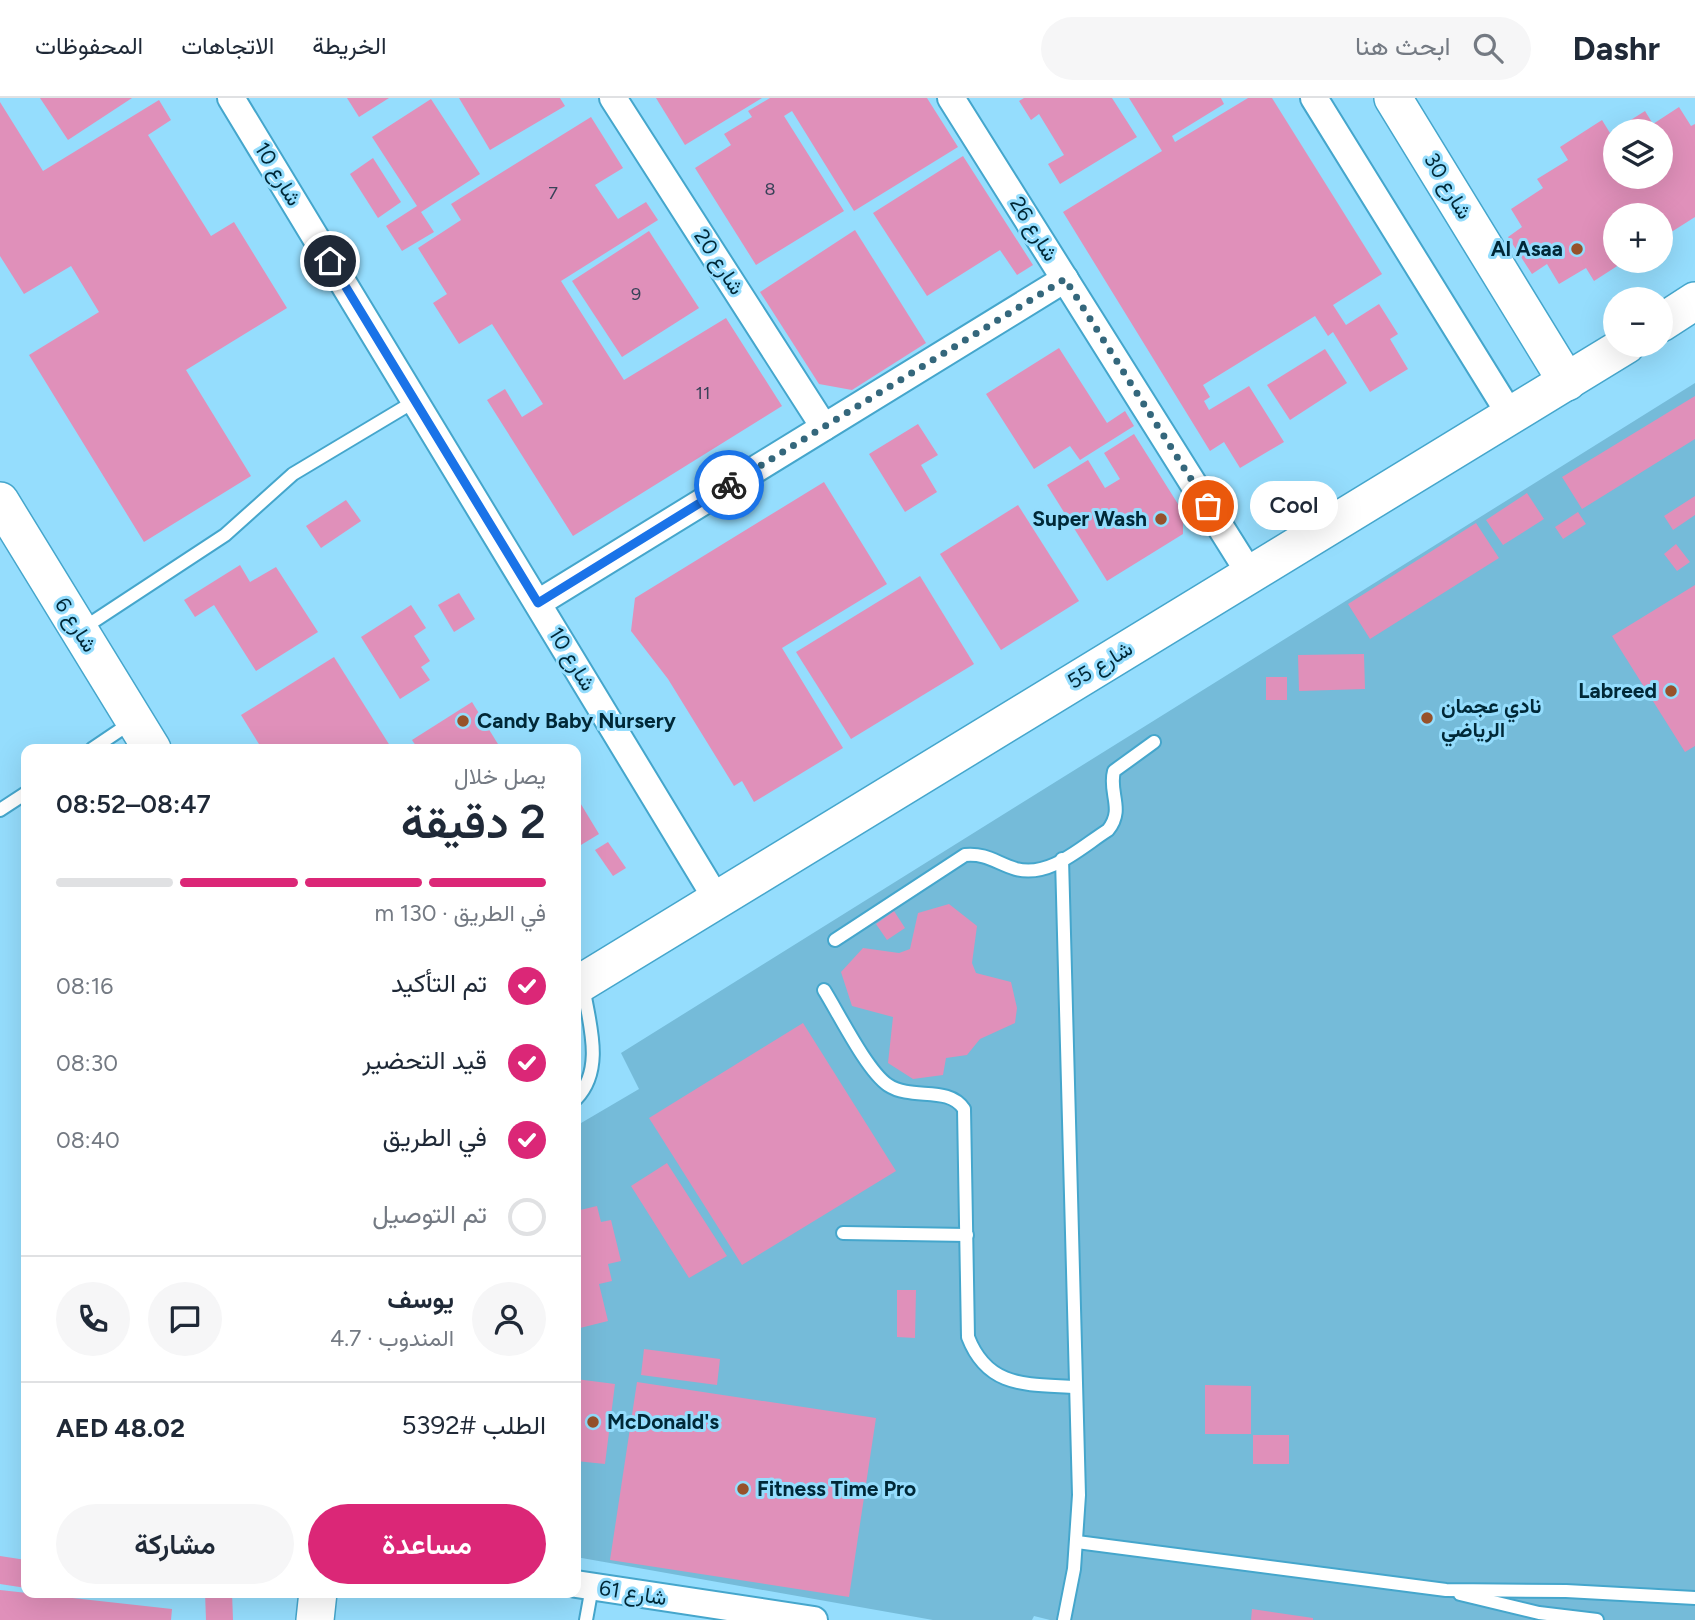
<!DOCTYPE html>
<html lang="ar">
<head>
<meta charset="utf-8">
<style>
	:root { --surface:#fff; --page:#f6f6f7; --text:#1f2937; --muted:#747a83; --line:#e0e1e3; --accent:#db2777 }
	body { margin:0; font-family:Figtree,Vazirmatn,sans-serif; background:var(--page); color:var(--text); direction:rtl; height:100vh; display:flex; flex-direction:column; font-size:26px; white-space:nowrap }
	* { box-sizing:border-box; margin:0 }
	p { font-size:23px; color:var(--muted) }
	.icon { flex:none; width:38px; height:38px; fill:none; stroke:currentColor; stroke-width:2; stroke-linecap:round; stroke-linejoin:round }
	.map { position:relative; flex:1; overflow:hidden; direction:ltr }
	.drawer { position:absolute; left:21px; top:646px; width:560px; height:854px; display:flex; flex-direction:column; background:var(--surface); border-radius:14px; box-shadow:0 7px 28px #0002; direction:rtl }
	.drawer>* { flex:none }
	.controls { position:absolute; left:1603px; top:21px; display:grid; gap:14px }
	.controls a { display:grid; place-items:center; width:70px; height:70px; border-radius:50%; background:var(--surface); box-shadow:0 7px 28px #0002; font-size:35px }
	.pin { position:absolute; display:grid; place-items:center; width:60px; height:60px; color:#fff; margin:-30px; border:4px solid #fff; border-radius:50%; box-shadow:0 2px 7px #0007 }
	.courier { position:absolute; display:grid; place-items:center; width:70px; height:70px; margin:-35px; border:5px solid #1a73e8; border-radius:50%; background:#fff; color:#222; box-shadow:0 2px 9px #0007 }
	.bubble { position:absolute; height:49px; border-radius:24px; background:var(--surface); box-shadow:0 7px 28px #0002; font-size:23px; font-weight:600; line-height:49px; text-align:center; direction:rtl }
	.headline em { font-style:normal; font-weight:600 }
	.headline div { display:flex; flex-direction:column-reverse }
	.headline { display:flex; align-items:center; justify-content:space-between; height:119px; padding:0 35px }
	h1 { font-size:46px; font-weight:600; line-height:52px }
	.bar { display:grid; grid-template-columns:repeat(4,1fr); gap:10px 7px; align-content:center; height:84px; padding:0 35px }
	.bar i { height:9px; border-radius:5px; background:var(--line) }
	.bar .current { background:var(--accent) }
	.bar p { grid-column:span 4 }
	.line { display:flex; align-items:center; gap:18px; padding:0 35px; border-top:2px solid var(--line) }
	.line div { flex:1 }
	.round { display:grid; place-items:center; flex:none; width:74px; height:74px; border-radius:37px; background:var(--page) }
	ol { padding:0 35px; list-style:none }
	li { display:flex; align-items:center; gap:21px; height:77px }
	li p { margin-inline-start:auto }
	li .icon { padding:7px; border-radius:50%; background:var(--accent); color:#fff; stroke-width:4 }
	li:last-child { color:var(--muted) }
	li i { width:38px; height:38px; border:4px solid var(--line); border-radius:50% }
	.primary-button { display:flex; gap:14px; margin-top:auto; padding:14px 35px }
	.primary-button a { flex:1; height:80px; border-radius:42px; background:var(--accent); color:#fff; font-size:28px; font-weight:600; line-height:80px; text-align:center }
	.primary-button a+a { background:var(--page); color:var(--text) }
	header { display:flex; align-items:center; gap:42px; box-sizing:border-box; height:98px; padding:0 35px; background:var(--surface); border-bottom:2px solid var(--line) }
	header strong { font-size:33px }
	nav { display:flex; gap:38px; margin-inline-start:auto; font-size:24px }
	.search { width:490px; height:63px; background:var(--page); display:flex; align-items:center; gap:18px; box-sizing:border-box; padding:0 24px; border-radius:38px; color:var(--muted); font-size:26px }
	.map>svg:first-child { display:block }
	.grass { fill:#75bbd9 }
	.building { fill:#e090ba; fill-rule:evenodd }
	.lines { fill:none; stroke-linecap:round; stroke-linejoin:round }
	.lane-casing { stroke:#45a6cc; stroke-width:16 }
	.street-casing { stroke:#45a6cc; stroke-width:30 }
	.secondary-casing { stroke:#45a6cc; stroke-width:40 }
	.lane { stroke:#fff; stroke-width:12 }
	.street { stroke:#fff; stroke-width:26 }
	.secondary { stroke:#fff; stroke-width:37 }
	.done { stroke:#34677c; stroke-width:7; stroke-dasharray:0 12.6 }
	.route { stroke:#1a73e8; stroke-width:9 }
	.poi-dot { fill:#97512a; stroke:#95ddfd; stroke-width:2.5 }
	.labels { text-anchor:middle; stroke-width:6; stroke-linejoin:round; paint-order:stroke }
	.number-label { font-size:18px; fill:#384258 }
	.street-label { font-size:21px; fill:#002837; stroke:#95ddfd }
	.poi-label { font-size:21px; font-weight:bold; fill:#002837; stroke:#95ddfd; text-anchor:start }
</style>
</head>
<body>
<header>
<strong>Dashr</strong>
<div class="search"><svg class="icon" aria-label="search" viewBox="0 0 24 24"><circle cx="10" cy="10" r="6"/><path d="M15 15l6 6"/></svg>ابحث هنا</div>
<nav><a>الخريطة</a><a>الاتجاهات</a><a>المحفوظات</a></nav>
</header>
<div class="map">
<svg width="1695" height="1522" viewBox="0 0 1695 1522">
	<rect width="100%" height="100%" fill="#95ddfd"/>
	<polygon class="grass" points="1695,285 1695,1522 1050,1522 1034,1518 1032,1522 933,1522 576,1459 576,1028 639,991 621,955"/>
	<g class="building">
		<polygon points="40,0 132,0 68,42"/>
		<polygon points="347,0 389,0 359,19"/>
		<polygon points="459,0 560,0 565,8 490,52"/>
		<polygon points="656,0 762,0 685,47"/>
		<polygon points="770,0 927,0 958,49 854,113 792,13 784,18 844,113 756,167 695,70 731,47 724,36 752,19 748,13"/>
		<polygon points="1024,0 1112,0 1137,39 1060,86 1048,66 1064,57 1039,16 1031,22 1019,3"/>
		<polygon points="1129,0 1221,0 1224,6 1172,38 1175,44 1248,0 1272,0 1382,176 1333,207 1346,227 1379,206 1398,236 1390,241 1408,271 1370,294 1333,234 1328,238 1315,218 1203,287 1210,299 1204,303 1209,312 1249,288 1284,344 1240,370 1224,344 1210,353 1063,114 1162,53"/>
		<polygon points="431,1 480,76 421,114 434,134 402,153 386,128 417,108 372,39"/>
		<polygon points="159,2 171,22 148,37 211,138 234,124 287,210 186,272 251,378 144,444 29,257 99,214 71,168 24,196 0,158 0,4 43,73"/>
		<path d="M1679 9 1691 28 1695 26V119L1665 138 1671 148 1661 155V117H1615V163H1625L1594 183 1586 170 1559 186 1547 166 1532 176 1508 139 1522 129 1511 111 1543 90 1537 81 1568 62 1560 49 1602 22 1610 35 1645 13 1653 26ZM1615 33H1661V79H1615Z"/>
		<polygon points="591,19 623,70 595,87 618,121 646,104 658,122 561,183 624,282 726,220 782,308 573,438 487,302 505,291 522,319 543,306 492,226 459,246 433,205 447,196 418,150 461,122 451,106"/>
		<polygon points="963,58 1033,167 1017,177 1000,152 927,198 873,115"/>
		<polygon points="373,60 401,104 378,120 350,76"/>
		<polygon points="855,132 926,245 852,292 819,286 760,194"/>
		<polygon points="649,133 699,210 622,259 572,183"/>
		<polygon points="1059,250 1107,325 1125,313 1134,328 1080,362 1070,348 1034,371 986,296"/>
		<polygon points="1325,251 1347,285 1290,322 1267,287"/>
		<polygon points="1695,298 1695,341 1582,411 1562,379"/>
		<polygon points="918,326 938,357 921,367 937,394 905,414 869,356"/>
		<polygon points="1134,336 1183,414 1183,436 1107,483 1047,387 1088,362 1105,390 1120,381 1104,355"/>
		<polygon points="824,384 887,486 782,550 843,650 754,704 742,683 734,688 668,581 631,533 635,500"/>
		<polygon points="1527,395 1544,421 1503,447 1486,422"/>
		<polygon points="1695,398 1695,417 1673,432 1664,418"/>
		<polygon points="346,402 361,423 321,450 306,428"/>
		<polygon points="1018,407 1079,503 1001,552 940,456"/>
		<polygon points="1578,414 1586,426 1563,441 1555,429"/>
		<polygon points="1476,425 1499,460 1370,541 1348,506"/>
		<polygon points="1676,446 1690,464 1677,473 1664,456"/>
		<polygon points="240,467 250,484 276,469 318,534 256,573 214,507 195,519 184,502"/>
		<polygon points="920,478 974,566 851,641 796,554"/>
		<polygon points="1695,487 1695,648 1685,654 1612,538"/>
		<polygon points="459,495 475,521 454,534 438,507"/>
		<polygon points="411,507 426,530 414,538 430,563 421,569 430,582 400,601 361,539"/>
		<polygon points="1364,556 1365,591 1299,593 1298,557"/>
		<polygon points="334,559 392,651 262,651 241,617"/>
		<rect x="1266" y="579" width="21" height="23"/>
		<polygon points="472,604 501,651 418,651 412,642"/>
		<polygon points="576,698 599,736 576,750"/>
		<polygon points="608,744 626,770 613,778 595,752"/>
		<polygon points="949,806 977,828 972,865 976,875 1011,884 1017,910 1015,925 980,941 967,957 946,960 943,977 913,981 888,965 893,919 852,908 841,874 863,850 899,855 910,851 918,815"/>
		<polygon points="894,813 905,830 887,842 876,826"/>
		<polygon points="803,925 896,1073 742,1167 649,1020"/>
		<polygon points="667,1065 727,1158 689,1180 631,1088"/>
		<polygon points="597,1108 601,1124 611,1122 621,1163 608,1166 612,1183 599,1186 608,1223 576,1231 576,1113"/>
		<polygon points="897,1192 916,1192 915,1240 897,1239"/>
		<polygon points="644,1251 720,1261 717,1287 641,1277"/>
		<polygon points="576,1281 615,1286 605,1366 576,1363"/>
		<polygon points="637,1284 876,1320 849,1499 610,1462"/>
		<polygon points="1205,1287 1251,1288 1251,1336 1205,1336"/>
		<rect x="1253" y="1337" width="36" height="29"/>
		<polygon points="0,1458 26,1462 26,1490 0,1486"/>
		<polygon points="0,1492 172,1511 171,1522 0,1522"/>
		<polygon points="205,1494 232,1494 233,1522 206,1522"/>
		<polygon points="1252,1511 1313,1520 1313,1522 1251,1522"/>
	</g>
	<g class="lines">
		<g class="lane-casing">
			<g id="lane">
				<polyline points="82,531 225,437 293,376 415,303"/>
				<polyline points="92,651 132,624"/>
				<polyline points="0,712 26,695"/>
				<polyline points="1062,761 1079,1397 1074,1471 1064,1522"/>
				<path d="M835 842 965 757C987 755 996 765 1016 771 1050 780 1081 749 1108 732 1125 711 1108 695 1114 673L1154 644"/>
				<path d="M824 892C839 916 867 973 888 987 912 1003 948 987 964 1011L968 1239C988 1291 1028 1286 1076 1289"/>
				<path d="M576 1001C605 971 589 925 583 888"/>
				<polyline points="843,1135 967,1137"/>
				<polyline points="1077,1444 1446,1492 1566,1493 1695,1500"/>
				<polyline points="1460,1496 1539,1515 1597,1522"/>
				<polyline points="586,1522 592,1489"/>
			</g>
		</g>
		<g class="street-casing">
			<g id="street">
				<polyline points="231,0 716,800"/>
				<polyline points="613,0 824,329"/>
				<polyline points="951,0 1250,476"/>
				<polyline points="1314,0 1511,318"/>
				<polyline points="538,505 1065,181"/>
				<polyline points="576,1486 814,1522"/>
			</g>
		</g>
		<g class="secondary-casing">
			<g id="secondary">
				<polyline points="1393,0 1567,284"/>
				<polyline points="1661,225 1695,203"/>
				<polyline points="0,403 152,651"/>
				<polyline points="576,888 1626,247"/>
				<polyline points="315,1522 318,1494"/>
			</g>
		</g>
		<use href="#lane" class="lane"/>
		<use href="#street" class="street"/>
		<use href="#secondary" class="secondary"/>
	</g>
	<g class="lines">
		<polyline class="done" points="729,387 1065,181 1208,408"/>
		<polyline class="route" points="330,163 538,505 729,387"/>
	</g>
	<g class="poi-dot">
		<circle cx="1577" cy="151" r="7"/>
		<circle cx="1161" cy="421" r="7"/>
		<circle cx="1671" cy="593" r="7"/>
		<circle cx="1427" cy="620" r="7"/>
		<circle cx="463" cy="623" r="7"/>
		<circle cx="593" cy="1324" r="7"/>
		<circle cx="743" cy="1391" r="7"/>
	</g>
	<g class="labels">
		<g class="number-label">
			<text x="770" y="97">8</text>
			<text x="553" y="101">7</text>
			<text x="636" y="202">9</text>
			<text x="703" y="301">11</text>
		</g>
		<g class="street-label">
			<text transform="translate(278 76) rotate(59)" y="7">شارع 10</text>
			<text transform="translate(1448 88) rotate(59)" y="7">شارع 30</text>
			<text transform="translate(1034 131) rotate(58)" y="7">شارع 26</text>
			<text transform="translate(719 164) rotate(57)" y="7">شارع 20</text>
			<text transform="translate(76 527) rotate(58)" y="7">شارع 6</text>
			<text transform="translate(572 561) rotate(59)" y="7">شارع 10</text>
			<text transform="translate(1100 567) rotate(-31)" y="7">شارع 55</text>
			<text transform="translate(633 1495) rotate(9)" y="7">شارع 61</text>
		</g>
		<g class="poi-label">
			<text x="1563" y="158" text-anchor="end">Al Asaa</text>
			<text x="1147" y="428" text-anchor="end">Super Wash</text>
			<text x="1657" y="600" text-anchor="end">Labreed</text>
			<text x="1441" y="615">نادي عجمان<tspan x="1441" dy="24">الرياضي</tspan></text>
			<text x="477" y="630">Candy Baby Nursery</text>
			<text x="607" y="1331">McDonald's</text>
			<text x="757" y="1398">Fitness Time Pro</text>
		</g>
	</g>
</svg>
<div class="controls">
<a><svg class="icon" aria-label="layers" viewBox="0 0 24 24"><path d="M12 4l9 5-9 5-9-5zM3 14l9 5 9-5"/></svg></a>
<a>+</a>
<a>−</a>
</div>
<div class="pin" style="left:1208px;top:408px;background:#ea580c"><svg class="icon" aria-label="bag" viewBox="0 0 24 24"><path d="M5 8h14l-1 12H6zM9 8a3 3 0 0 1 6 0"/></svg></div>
<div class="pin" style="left:330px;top:163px;background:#1f2937"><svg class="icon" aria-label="home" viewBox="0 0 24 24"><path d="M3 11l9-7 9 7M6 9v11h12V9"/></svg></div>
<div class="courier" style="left:729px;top:387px"><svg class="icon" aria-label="bike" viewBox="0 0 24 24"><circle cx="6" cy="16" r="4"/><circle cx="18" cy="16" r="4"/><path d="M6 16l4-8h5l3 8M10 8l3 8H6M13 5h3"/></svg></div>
<div class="bubble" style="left:1250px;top:383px;width:88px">Cool</div>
<section class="drawer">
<div class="headline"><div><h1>2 دقيقة</h1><p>يصل خلال</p></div><em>08:47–08:52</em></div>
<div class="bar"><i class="current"></i><i class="current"></i><i class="current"></i><i></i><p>في الطريق · 130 m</p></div>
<ol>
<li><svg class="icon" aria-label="check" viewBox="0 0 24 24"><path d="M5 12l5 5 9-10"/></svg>تم التأكيد<p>08:16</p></li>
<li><svg class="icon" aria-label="check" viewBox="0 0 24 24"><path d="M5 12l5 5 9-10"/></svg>قيد التحضير<p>08:30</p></li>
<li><svg class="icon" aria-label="check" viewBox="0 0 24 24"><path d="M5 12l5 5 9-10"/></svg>في الطريق<p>08:40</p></li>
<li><i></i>تم التوصيل</li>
</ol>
<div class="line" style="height:126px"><a class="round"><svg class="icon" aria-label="person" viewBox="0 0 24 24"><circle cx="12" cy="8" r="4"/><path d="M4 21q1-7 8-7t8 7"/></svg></a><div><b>يوسف</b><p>المندوب · 4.7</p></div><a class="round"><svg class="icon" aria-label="chat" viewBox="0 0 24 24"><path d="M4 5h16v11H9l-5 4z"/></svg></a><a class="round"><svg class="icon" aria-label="phone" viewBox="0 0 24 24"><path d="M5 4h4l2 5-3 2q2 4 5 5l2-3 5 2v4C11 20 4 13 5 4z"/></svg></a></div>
<div class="line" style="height:91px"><div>الطلب #5392</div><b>AED 48.02</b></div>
<div class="primary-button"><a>مساعدة</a><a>مشاركة</a></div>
</section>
</div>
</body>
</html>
